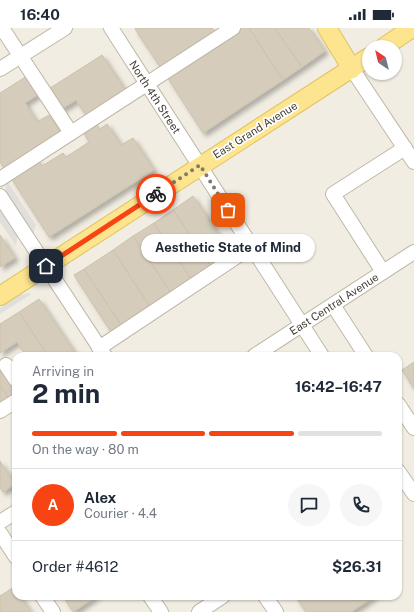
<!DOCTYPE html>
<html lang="en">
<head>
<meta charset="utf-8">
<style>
	:root { --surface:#fff; --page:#f6f6f7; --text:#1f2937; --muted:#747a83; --line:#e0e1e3; --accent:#f84312 }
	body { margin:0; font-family:"Public Sans",sans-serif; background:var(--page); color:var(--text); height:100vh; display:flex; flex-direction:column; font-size:15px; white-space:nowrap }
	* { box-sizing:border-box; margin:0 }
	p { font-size:13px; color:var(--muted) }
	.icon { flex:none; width:22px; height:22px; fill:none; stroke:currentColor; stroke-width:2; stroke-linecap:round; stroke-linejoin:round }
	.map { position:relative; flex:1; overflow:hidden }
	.side { position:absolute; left:12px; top:324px; width:390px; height:248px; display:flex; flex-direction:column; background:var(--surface); border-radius:12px; box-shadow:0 1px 3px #0004 }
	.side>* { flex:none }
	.needle { width:26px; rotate:325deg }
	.fabs { position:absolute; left:362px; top:12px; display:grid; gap:8px }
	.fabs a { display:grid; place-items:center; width:40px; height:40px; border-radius:50%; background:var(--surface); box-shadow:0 1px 3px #0004; font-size:20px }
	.pin { position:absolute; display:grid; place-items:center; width:34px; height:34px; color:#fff; margin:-17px; border-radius:8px; box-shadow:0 2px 6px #0006 }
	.courier { position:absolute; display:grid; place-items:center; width:40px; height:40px; margin:-20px; border:3px solid #f84312; border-radius:50%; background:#fff; color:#222; box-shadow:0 1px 5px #0007 }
	.bubble { position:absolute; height:28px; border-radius:14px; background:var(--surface); box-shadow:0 1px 3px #0004; font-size:13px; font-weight:700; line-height:28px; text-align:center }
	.head em { font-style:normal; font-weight:700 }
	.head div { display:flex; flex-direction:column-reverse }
	.head { display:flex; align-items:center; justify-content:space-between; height:68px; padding:0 20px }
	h1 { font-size:26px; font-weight:700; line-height:30px }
	.bar { display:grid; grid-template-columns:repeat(4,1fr); gap:6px 4px; align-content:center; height:48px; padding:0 20px }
	.bar i { height:5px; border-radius:3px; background:var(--line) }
	.bar .selected { background:var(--accent) }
	.bar p { grid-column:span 4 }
	.line { display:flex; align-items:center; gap:10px; padding:0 20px; border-top:1px solid var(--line) }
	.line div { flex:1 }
	.round { display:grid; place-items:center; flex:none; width:42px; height:42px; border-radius:21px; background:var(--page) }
	.status { display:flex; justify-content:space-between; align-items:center; height:28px; padding:0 20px; background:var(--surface); direction:ltr }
	.status svg { height:11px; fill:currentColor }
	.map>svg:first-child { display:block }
	.parking { fill:#e1dfdb }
	.building { fill:#d5ccbb; stroke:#cdc2ab; filter:url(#shadow) }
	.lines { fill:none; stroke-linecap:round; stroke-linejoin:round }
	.minor-casing { stroke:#bfb8a8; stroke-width:16 }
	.major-casing { stroke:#e1c25f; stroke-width:20 }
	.minor { stroke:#fff; stroke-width:14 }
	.major { stroke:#fde48f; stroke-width:18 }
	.done { stroke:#7f7b70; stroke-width:4; stroke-dasharray:0 7.2 }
	.route { stroke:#f84312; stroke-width:5 }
	.labels { text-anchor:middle; stroke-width:3.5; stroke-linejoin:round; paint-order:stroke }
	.street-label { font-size:11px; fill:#423d33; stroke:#fff }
</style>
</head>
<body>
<div class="status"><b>16:40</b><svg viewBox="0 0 49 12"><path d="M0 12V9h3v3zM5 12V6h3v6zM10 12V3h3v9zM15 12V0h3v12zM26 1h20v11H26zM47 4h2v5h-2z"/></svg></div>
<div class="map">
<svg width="414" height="584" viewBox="0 0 414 584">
	<defs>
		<filter id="shadow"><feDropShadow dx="3.5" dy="3.5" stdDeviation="2" flood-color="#0004"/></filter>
	</defs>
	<rect width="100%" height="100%" fill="#f1ede2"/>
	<g class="parking">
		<polygon points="7,153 36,197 33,207 5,164"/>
		<polygon points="0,179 18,207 16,218 0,194"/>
		<polygon points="30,265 30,267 0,286 0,280 20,267"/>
	</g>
	<g class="building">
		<polygon points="136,0 212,0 215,3 160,39 135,1"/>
		<polygon points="243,0 249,0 283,52 203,105 167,49"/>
		<polygon points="249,0 275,0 302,39 283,52"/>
		<polygon points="275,0 309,0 325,23 302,39"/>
		<polygon points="102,27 125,62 86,88 76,72 60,82 47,62"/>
		<polygon points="27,48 39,66 25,75 37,94 49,87 63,108 6,144 0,134 0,65"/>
		<polygon points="107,96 121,117 133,110 154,142 49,209 11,150 38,132 42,138 63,125 66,129 89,114 84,106 97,97 100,101"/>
		<polygon points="193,168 231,225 211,238 173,182"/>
		<polygon points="173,182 211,238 191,251 154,195"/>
		<polygon points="154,195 191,251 171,265 133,208"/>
		<polygon points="0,207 15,230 0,239"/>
		<polygon points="133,208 171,265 150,279 113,222"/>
		<polygon points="113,222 150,279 121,297 84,241"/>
		<polygon points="84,241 121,297 111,304 74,247"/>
		<polygon points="39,271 75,325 70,328 48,328 19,284"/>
		<polygon points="19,284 48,328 26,328 17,314 0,325 0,296"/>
		<polygon points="0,333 16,357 16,366 9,371 0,357"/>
		<polygon points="414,334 414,361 402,342"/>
		<polygon points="0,357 9,371 0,377"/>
		<polygon points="0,433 15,456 3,464 0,460"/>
		<polygon points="14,559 16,568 20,568 31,584 0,584 0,568"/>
		<polygon points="63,568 97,568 73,584"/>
		<polygon points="295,568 375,568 351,584 306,584"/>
	</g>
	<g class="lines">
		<g class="minor-casing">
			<g id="minor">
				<polyline points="2,0 71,105"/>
				<polyline points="111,0 322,328"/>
				<polyline points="0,41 65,0"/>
				<polyline points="352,41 414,134"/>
				<polyline points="0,151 233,0"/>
				<polyline points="0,168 105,328"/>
				<polyline points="383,244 333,166 405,120"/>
				<polyline points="333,277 366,328"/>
				<polyline points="99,320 251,219"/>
				<polyline points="254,328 414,224"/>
				<polyline points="6,337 16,352"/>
				<polyline points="398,376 414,400"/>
				<polyline points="0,383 16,373"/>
				<polyline points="398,443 414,466"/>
				<polyline points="0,494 16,484"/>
				<polyline points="0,505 16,529"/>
				<polyline points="42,568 53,584"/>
				<polyline points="150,568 161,584"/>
				<polyline points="265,568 276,584"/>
				<polyline points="199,584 223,568"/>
			</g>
		</g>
		<g class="major-casing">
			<g id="major">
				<polyline points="327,0 352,41"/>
				<polyline points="384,19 412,0"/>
				<polyline points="0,268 369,29"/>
			</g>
		</g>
		<use href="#minor" class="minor"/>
		<use href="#major" class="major"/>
	</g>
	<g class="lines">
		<polyline class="done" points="156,166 200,137 228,182"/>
		<polyline class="route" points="46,238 156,166"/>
	</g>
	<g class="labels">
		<g class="street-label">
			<text transform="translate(155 69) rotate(57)" y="4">North 4th Street</text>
			<text transform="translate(255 102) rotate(-32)" y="4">East Grand Avenue</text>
			<text transform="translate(334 276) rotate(-33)" y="4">East Central Avenue</text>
		</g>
	</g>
</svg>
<div class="fabs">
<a><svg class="needle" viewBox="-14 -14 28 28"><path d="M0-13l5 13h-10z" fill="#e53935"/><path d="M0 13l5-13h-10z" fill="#747a83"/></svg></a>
</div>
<div class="pin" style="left:228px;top:182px;background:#ea580c"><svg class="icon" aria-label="bag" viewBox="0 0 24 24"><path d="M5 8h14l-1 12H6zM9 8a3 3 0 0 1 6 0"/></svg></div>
<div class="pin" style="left:46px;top:238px;background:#1f2937"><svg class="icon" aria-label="home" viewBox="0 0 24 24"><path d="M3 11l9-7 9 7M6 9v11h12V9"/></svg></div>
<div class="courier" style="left:156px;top:166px"><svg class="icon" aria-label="bike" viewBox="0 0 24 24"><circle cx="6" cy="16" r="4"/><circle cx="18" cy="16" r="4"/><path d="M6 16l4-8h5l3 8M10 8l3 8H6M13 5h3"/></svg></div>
<div class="bubble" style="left:141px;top:206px;width:174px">Aesthetic State of Mind</div>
<section class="side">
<div class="head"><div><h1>2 min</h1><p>Arriving in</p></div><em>16:42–16:47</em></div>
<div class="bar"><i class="selected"></i><i class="selected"></i><i class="selected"></i><i></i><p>On the way · 80 m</p></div>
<div class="line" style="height:72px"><b class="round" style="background:var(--accent);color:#fff">A</b><div><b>Alex</b><p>Courier · 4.4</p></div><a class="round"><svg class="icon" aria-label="chat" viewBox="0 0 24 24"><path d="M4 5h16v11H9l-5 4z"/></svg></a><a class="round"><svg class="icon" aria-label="phone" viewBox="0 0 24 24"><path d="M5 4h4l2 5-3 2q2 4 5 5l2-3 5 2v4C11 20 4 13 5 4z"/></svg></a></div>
<div class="line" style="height:52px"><div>Order #4612</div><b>$26.31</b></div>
</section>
</div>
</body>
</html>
